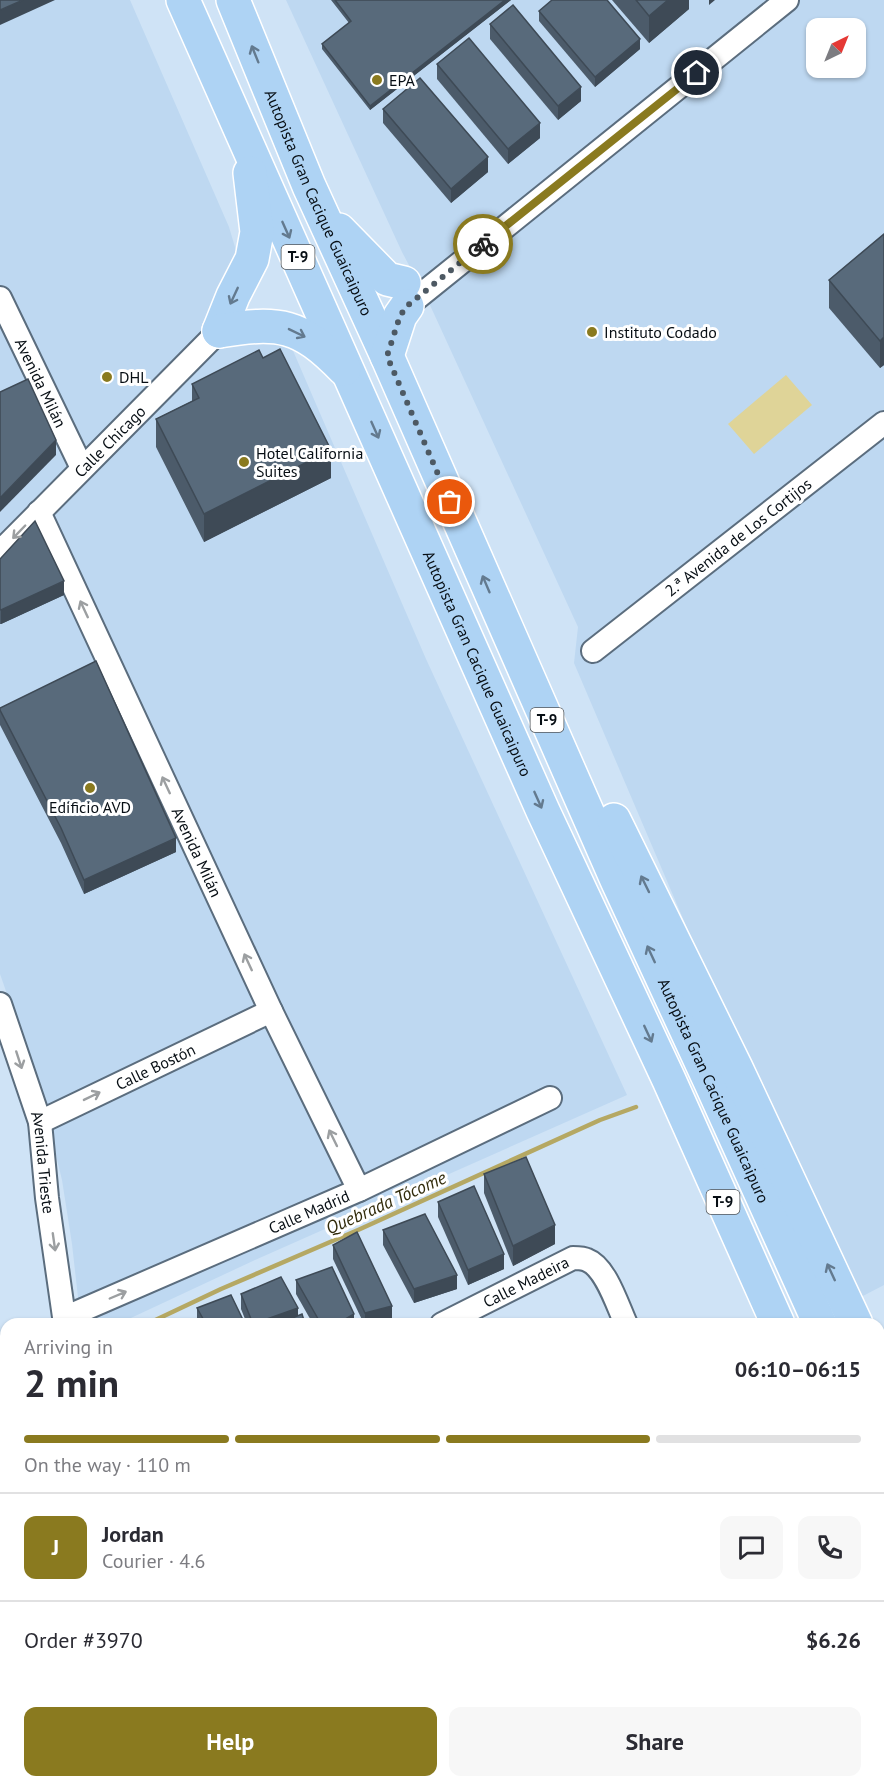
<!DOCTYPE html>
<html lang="en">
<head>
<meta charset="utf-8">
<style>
	:root { --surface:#fff; --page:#f7f7f7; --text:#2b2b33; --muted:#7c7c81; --line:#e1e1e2; --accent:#8a7a1f }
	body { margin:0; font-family:"PT Sans",sans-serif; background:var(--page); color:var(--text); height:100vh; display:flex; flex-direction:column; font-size:22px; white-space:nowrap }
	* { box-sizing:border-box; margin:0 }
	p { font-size:20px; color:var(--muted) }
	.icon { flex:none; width:33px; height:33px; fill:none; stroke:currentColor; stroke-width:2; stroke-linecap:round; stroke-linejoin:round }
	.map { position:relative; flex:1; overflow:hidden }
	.sheet { position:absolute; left:0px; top:1318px; width:885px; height:470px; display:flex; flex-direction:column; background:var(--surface); border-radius:18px 18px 0 0; box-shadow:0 2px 4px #0004 }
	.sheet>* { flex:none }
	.needle { width:39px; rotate:43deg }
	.tools { position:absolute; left:806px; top:18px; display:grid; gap:12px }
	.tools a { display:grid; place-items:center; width:60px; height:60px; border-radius:12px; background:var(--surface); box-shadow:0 2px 4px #0004; font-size:30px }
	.pin { position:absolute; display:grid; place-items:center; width:51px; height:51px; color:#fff; margin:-26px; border:3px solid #fff; border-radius:50%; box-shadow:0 2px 6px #0007 }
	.courier { position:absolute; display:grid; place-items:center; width:60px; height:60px; margin:-30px; border:4px solid #8a7a1f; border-radius:50%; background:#fff; color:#222; box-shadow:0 2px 8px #0007 }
	.headline em { font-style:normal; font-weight:700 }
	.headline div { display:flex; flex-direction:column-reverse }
	.headline { display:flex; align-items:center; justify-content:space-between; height:102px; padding:0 24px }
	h1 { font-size:39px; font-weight:700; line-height:45px }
	.bar { display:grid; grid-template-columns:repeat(4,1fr); gap:9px 6px; align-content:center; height:72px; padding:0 24px }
	.bar i { height:8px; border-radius:4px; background:var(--line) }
	.bar .active { background:var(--accent) }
	.bar p { grid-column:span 4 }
	.line { display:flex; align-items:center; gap:15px; padding:0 24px; border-top:2px solid var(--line) }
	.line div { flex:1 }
	.round { display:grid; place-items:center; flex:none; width:63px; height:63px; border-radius:12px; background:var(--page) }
	.button { display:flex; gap:12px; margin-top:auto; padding:12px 24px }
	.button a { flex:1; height:69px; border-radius:12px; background:var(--accent); color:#fff; font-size:24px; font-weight:700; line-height:69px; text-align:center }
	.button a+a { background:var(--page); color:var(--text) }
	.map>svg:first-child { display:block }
	.built { fill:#bed8f1; fill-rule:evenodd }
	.green { fill:#dfd498 }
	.water { fill:#b5a863 }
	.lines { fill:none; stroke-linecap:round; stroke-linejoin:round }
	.stream { stroke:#b5a863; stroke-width:4.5 }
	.minor-casing { stroke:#5b6d7e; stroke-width:26 }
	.highway-casing { stroke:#fff; stroke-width:36 }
	.minor { stroke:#fff; stroke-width:22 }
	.highway { stroke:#aed3f4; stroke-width:33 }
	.wall { fill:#4c5b6a }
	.shaded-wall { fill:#3e4a56 }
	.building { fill:#586a7b; stroke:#3e4a56; stroke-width:1.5 }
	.oneway { stroke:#637a8f }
	.oneway2 { stroke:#9c9fa1 }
	.done { stroke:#4d5963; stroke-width:6; stroke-dasharray:0 10.8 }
	.route { stroke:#8a7a1f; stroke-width:8 }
	.poi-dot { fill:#8a7a1f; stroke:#fff; stroke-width:2 }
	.labels { text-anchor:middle; stroke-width:6; stroke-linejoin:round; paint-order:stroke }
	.shield { fill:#fff; stroke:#51565a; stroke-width:1.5 }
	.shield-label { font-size:15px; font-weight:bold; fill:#070e14 }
	.poi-label { font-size:16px; fill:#070e14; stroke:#fff; text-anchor:start }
	.street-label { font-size:16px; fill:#070e14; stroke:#fff }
	.water-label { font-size:18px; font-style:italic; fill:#312b0b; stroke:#fff }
</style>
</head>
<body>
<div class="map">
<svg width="884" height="1787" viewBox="0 0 884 1787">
	<rect width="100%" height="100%" fill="#cfe3f6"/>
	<g class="built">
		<polygon points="0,0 130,0 229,227 238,257 243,336 290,345 294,353 426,659 627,1095 255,1260 118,1324 81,1324 72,1244 62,1180 54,1147 38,1082 0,974"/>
		<path d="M286 0H884V1285L861 1297 699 956 574 663 578 627 429 303 402 252ZM816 28H855V68H816Z"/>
	</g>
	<polygon class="green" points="786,375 812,405 754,454 728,424"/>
	<polygon class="water" points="0,1351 6,1383 6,1647 0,1611"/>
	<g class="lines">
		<polyline class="stream" points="147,1324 221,1289 358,1230 600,1120 636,1107"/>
		<g class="minor-casing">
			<g id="minor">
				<path id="s1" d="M0 298 82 468"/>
				<polyline points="407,306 787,0"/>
				<path id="s2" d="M39 512 271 1011 359 1190"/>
				<path id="s3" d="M0 552 219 331"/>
				<polyline points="593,651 884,423"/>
				<path id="s4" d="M0 1004 40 1122 47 1198 65 1324"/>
				<path id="s5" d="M40 1122 271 1011"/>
				<path id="s6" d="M64 1318 359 1190 550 1098"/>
				<path id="s7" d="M442 1324 573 1258C577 1258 583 1258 587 1260 606 1267 618 1307 626 1324"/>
				<polyline points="140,1782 142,1787"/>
				<polyline points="333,1782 335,1787"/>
				<polyline points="497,1782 499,1787"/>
				<polyline points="664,1782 667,1787"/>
				<polyline points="832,1782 835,1787"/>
			</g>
		</g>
		<g class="highway-casing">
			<g id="highway">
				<path id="s8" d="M183 0 543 811 669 1080 778 1324"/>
				<path id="s9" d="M233 0 309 186 387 356 617 880 711 1083 820 1324"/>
				<polyline points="339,230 387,279 404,283"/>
				<polyline points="219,331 233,296 252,259 257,232 250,173"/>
				<path d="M219 331C280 321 300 324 344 369"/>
				<polyline points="387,356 400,316 407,306"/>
				<polyline points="614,820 736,1068 856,1324"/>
				<polyline points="879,1373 884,1384"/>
				<polyline points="879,1457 884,1468"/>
				<polyline points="879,1552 884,1563"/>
				<polyline points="879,1613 884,1625"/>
			</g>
		</g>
		<use href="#minor" class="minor"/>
		<use href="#highway" class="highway"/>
	</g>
	<g class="wall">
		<polygon points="331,0 511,0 370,110 322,49 322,44 349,23"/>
		<polygon points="612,0 689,0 689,9 649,43"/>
		<polygon points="539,11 640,49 595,87 539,21"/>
		<polygon points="490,24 581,101 558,120 490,39"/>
		<polygon points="437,64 540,138 508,164 437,79"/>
		<polygon points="383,109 488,172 451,203 383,123"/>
		<polygon points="884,234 884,365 880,368 829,308 829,280"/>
		<polygon points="192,384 331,478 204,542 156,447 156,419 192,401"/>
		<polygon points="0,559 64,595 1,624 0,624"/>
		<polygon points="0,708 176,852 84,894 61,843 0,725"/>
		<polygon points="484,1174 555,1244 513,1266 484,1193"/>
		<polygon points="438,1202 504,1269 468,1285 438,1217"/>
		<polygon points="383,1230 457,1289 414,1303 383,1245"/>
		<polygon points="333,1245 392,1320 376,1324 364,1324 333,1259"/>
		<polygon points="296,1280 354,1324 313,1324 296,1294"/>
		<polygon points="241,1294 298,1316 305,1324 247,1324 241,1309"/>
		<polygon points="197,1308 245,1324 198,1324 197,1323"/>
	</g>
	<g class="shaded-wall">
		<polygon points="23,0 55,0 0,25 0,10"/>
		<polygon points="505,0 511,0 370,110 370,106"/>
		<polygon points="668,0 689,0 689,9 649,43 649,16"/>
		<polygon points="709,0 715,0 709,5"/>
		<polygon points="640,39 640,49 595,87 595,77"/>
		<polygon points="581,87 581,101 558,120 558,106"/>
		<polygon points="540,123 540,138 508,164 508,149"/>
		<polygon points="488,157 488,172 451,203 451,189"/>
		<polygon points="884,337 884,365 880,368 880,341"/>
		<polygon points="56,440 56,455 0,512 0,498"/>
		<polygon points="331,450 331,478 204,542 204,514"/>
		<polygon points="64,581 64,595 1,624 1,610"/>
		<polygon points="176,838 176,852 84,894 84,880"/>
		<polygon points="555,1225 555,1244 513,1266 513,1246"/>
		<polygon points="504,1254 504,1269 468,1285 468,1270"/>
		<polygon points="457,1275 457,1289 414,1303 414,1289"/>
		<polygon points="392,1306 392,1320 376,1324 365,1324 365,1313"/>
		<polygon points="298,1308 298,1323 293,1324 253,1324"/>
		<polygon points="354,1314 354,1324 337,1324"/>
	</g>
	<g class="building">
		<polygon points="0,0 23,0 0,10"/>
		<polygon points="335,0 505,0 370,106 322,44 351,21"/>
		<polygon points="552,0 607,0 640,39 595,77 539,11"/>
		<polygon points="636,0 668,0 649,16"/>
		<polygon points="513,5 581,87 558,106 490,24"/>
		<polygon points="469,38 540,123 508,149 437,64"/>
		<polygon points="420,78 488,157 451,189 383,109"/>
		<polygon points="884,234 884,337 880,341 829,280"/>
		<polygon points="280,349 331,450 204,514 156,419 199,398 192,384 259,350 263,358"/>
		<polygon points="28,379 56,440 0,498 0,392"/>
		<polygon points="35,521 64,581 1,610 0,609 0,559"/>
		<polygon points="96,661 176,838 84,880 61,828 0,710 0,708"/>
		<polygon points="526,1157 555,1225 513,1246 484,1174"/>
		<polygon points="474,1186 504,1254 468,1270 438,1202"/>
		<polygon points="425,1214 457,1275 414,1289 383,1230"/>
		<polygon points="357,1232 392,1306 365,1313 333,1245"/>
		<polygon points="332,1267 354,1314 337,1324 321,1324 296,1280"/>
		<polygon points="281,1277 298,1308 253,1324 241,1294"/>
		<polygon points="231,1295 245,1324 206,1324 197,1308"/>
		<polygon points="302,1314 305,1324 278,1324"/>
	</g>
	<defs><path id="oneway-shaft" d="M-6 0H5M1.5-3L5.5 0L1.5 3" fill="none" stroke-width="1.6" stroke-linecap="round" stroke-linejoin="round" transform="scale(1.5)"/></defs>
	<g class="oneway">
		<use href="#oneway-shaft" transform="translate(255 54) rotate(-112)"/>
		<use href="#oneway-shaft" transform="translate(286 230) rotate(66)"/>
		<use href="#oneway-shaft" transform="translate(234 296) rotate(115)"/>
		<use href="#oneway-shaft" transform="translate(297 333) rotate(26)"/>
		<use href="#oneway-shaft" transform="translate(375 430) rotate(66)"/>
		<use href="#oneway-shaft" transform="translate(486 584) rotate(-113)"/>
		<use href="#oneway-shaft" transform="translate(538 800) rotate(66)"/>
		<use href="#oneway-shaft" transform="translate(645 884) rotate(-116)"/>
		<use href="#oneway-shaft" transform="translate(651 954) rotate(-115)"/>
		<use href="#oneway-shaft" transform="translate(648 1034) rotate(65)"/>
		<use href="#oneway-shaft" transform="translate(831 1272) rotate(-115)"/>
	</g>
	<g class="oneway2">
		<use href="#oneway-shaft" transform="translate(19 532) rotate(134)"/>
		<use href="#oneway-shaft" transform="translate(84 609) rotate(-115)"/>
		<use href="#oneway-shaft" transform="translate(166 785) rotate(-115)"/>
		<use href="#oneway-shaft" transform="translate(248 962) rotate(-115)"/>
		<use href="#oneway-shaft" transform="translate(19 1060) rotate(72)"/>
		<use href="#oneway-shaft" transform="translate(92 1096) rotate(-26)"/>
		<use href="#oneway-shaft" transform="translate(333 1138) rotate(-116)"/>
		<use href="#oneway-shaft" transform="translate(54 1242) rotate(82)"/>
		<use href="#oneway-shaft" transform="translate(118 1295) rotate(-23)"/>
	</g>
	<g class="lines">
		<polyline class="done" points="450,502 387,356 400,316 407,306 483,244"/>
		<polyline class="route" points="483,244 697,73"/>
	</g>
	<g class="poi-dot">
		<circle cx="377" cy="80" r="6"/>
		<circle cx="592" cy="332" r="6"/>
		<circle cx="107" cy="377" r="6"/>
		<circle cx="244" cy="462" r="6"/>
		<circle cx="90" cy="788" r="6"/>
	</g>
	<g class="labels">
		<g class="shield">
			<rect x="281.5" y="245" width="33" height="24" rx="4.5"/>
			<rect x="530.5" y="708" width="33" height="24" rx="4.5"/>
			<rect x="706.5" y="1190" width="33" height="24" rx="4.5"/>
		</g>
		<g class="shield-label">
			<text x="298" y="262">T-9</text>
			<text x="547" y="725">T-9</text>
			<text x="723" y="1207">T-9</text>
		</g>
		<g class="poi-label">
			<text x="389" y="86">EPA</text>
			<text x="604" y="338">Instituto Codado</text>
			<text x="119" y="383">DHL</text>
			<text x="256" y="459">Hotel California<tspan x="256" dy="18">Suites</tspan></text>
			<text x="90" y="813" text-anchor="middle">Edificio AVD</text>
		</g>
		<g class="street-label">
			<text dy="6" stroke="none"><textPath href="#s9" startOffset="220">Autopista Gran Cacique Guaicaipuro</textPath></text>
			<text dy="6" stroke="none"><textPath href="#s1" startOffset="94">Avenida Milán</textPath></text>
			<text dy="6" stroke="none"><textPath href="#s3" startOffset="156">Calle Chicago</textPath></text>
			<text transform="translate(738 537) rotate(-38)" y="6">2.ª Avenida de Los Cortijos</text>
			<text dy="6" stroke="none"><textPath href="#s8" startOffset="726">Autopista Gran Cacique Guaicaipuro</textPath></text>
			<text dy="6" stroke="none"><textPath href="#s2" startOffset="375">Avenida Milán</textPath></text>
			<text dy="6" stroke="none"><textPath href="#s5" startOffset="128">Calle Bostón</textPath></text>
			<text dy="6" stroke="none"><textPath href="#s9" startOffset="1192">Autopista Gran Cacique Guaicaipuro</textPath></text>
			<text dy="6" stroke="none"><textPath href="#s4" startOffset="165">Avenida Trieste</textPath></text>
			<text dy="6" stroke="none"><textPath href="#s6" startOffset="267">Calle Madrid</textPath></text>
			<text dy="6" stroke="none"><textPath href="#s7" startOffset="94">Calle Madeira</textPath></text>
		</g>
		<g class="water-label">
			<text transform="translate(386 1203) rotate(-24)" y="6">Quebrada Tócome</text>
		</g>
	</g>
</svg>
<div class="tools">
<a><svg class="needle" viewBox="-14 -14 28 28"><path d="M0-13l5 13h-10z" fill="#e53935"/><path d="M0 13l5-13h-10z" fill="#7c7c81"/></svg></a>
</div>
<div class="pin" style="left:450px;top:502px;background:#ea580c"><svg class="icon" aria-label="bag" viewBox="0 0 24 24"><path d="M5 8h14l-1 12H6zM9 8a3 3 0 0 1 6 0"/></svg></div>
<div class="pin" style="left:697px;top:73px;background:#1f2937"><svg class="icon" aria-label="home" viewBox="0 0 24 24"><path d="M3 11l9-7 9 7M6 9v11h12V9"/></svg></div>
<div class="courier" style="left:483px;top:244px"><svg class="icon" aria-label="bike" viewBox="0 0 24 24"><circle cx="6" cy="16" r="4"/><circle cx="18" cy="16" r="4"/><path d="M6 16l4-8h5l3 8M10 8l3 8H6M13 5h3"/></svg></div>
<section class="sheet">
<div class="headline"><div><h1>2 min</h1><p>Arriving in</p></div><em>06:10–06:15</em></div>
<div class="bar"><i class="active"></i><i class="active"></i><i class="active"></i><i></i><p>On the way · 110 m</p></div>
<div class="line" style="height:108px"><b class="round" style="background:var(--accent);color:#fff">J</b><div><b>Jordan</b><p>Courier · 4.6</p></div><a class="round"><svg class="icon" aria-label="chat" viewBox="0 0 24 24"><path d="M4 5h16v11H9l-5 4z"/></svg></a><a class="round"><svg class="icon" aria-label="phone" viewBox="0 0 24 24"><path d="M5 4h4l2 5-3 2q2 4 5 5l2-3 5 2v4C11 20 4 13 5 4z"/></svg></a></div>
<div class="line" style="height:78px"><div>Order #3970</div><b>$6.26</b></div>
<div class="button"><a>Help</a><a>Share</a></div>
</section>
</div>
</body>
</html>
